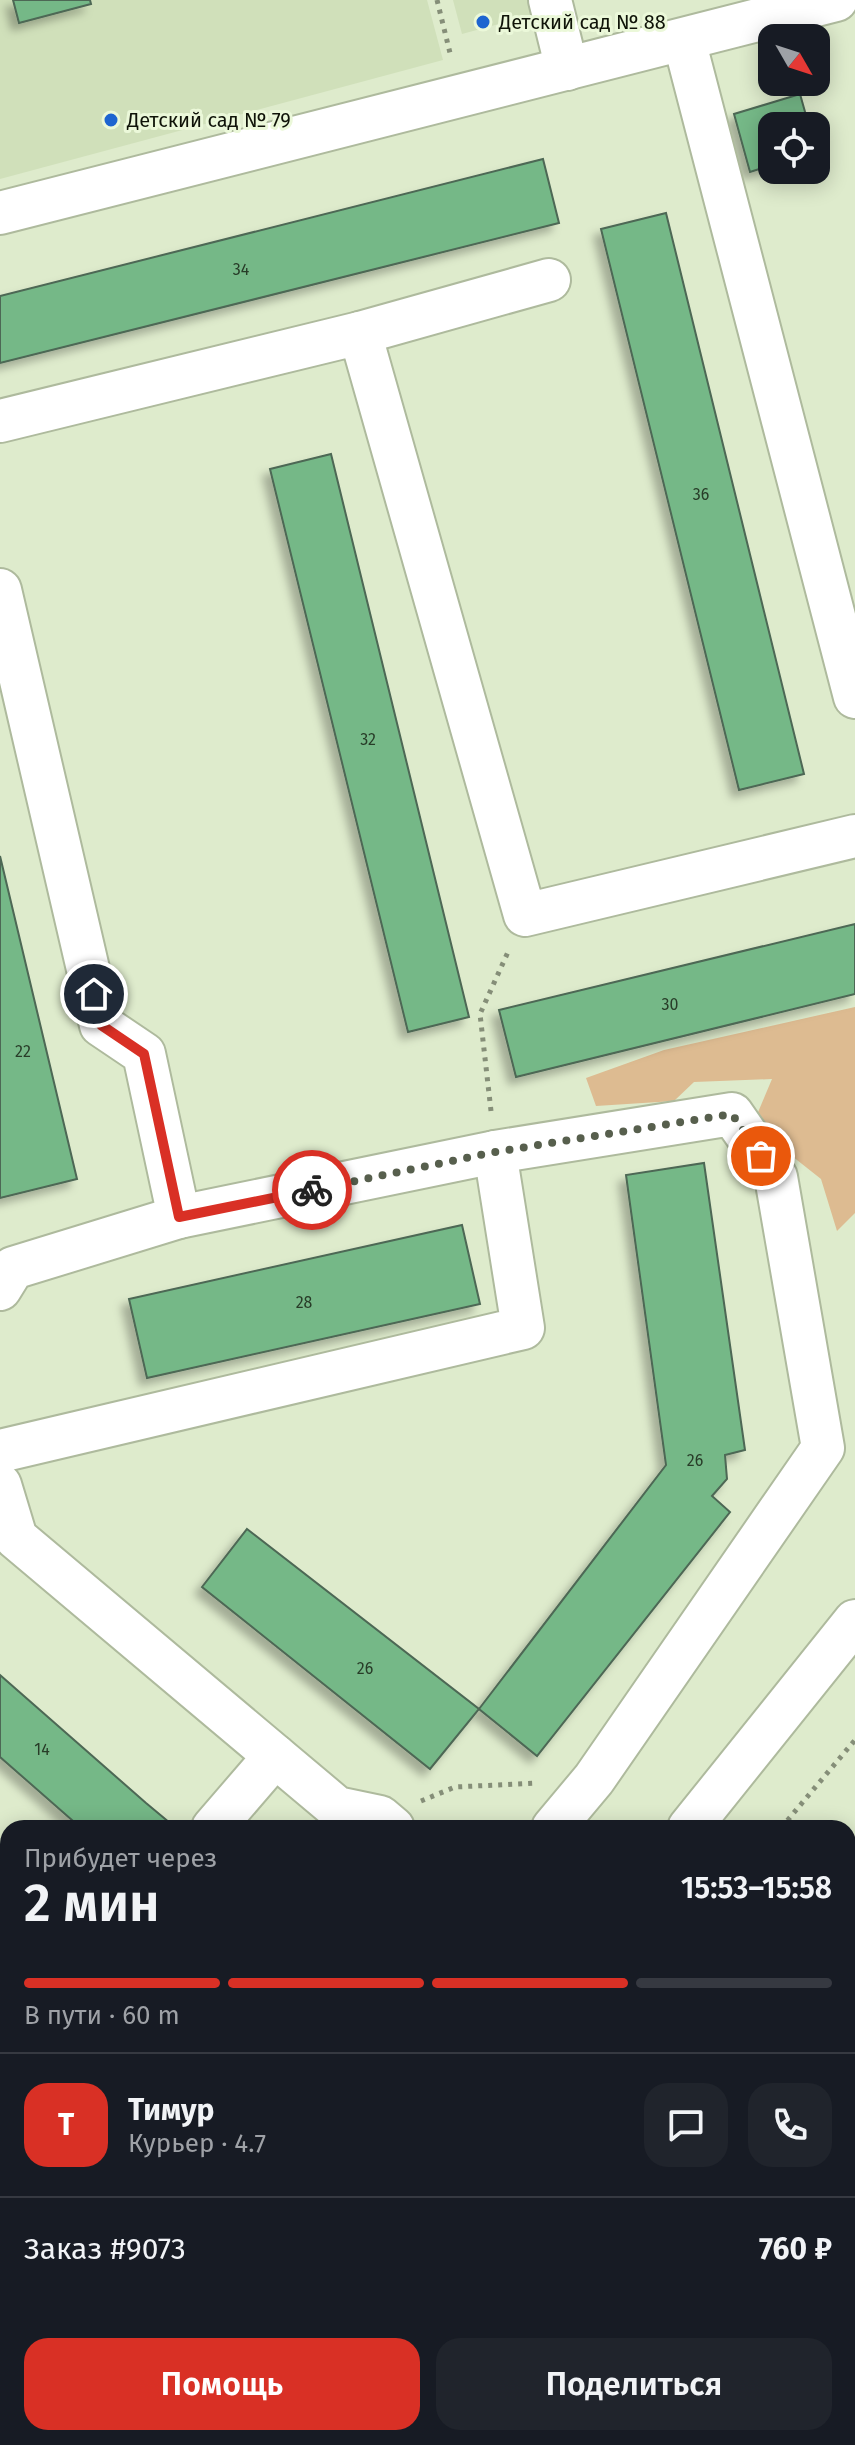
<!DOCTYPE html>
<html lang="ru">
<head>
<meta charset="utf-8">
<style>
	:root { --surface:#171b24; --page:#20242c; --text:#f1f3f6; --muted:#9ea1a6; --line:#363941; --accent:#d93025 }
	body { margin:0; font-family:"Fira Sans",sans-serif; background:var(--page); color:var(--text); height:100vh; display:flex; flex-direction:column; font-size:30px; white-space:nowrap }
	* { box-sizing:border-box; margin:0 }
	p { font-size:26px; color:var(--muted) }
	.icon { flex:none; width:44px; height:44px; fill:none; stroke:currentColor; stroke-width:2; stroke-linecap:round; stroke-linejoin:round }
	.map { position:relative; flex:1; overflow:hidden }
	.side { position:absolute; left:0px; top:1820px; width:856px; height:626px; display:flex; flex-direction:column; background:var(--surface); border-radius:24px 24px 0 0; box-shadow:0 4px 20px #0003 }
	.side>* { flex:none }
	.needle { width:52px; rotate:129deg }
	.buttons { position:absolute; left:758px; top:24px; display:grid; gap:16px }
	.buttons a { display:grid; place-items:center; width:72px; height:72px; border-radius:16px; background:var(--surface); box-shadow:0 4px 20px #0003; font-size:40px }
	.pin { position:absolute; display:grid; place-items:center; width:68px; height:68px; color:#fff; margin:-34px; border:4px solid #fff; border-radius:50%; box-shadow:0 2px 8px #0007 }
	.courier { position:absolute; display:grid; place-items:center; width:80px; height:80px; margin:-40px; border:6px solid #d93025; border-radius:50%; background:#fff; color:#222; box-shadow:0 2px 10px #0007 }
	.overview em { font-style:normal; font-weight:600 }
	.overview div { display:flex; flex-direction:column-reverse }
	.overview { display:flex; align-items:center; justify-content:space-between; height:136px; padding:0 24px }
	h1 { font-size:52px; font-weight:600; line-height:60px }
	.bar { display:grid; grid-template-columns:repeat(4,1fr); gap:12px 8px; align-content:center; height:96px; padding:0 24px }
	.bar i { height:10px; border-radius:6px; background:var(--line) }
	.bar .active { background:var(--accent) }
	.bar p { grid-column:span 4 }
	.line { display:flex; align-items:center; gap:20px; padding:0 24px; border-top:2px solid var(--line) }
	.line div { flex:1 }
	.round { display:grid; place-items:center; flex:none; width:84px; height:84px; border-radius:24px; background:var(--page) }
	.action { display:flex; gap:16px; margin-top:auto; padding:16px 24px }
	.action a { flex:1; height:92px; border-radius:24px; background:var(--accent); color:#fff; font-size:32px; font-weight:600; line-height:92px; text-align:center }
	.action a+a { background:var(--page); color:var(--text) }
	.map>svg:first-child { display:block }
	.built { fill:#d0e0ba }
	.green { fill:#ddbb91 }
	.building { fill:#74b887; stroke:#4d6754; stroke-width:2; filter:url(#shadow) }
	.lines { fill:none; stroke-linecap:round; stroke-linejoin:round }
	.minor-casing { stroke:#aeba9d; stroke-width:46 }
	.path { stroke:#858e78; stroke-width:5; stroke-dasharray:4 6; stroke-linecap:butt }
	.minor { stroke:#fff; stroke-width:42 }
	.done { stroke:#575f4d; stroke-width:8; stroke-dasharray:0 14.4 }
	.route { stroke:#d93025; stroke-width:10 }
	.poi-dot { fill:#1d65d0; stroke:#ebf8d9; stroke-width:3 }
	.labels { text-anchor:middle; stroke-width:6; stroke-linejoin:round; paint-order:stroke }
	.number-label { font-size:16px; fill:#283c28 }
	.poi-label { font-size:20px; fill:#0f1308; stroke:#ebf8d9; text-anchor:start }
</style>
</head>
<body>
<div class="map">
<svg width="855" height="2445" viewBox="0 0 855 2445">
	<defs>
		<filter id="shadow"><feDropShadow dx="-7" dy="7" stdDeviation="4" flood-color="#0004"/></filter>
	</defs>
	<rect width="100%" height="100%" fill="#deebcc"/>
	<g class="built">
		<polygon points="0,0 427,0 443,60 0,179"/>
		<polygon points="453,0 569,0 570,5 462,34"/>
	</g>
	<polygon class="green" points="855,1007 855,1213 837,1231 821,1179 778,1145 756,1117 772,1079 694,1082 674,1101 596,1106 586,1078 664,1050"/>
	<g class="building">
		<polygon points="13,0 90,0 91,4 19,23"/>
		<polygon points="800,94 809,126 772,126 772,165 750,172 734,114"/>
		<polygon points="543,159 559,223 0,363 0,296"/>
		<polygon points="666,213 804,774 739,790 601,229"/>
		<polygon points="331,454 469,1017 408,1032 270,469"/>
		<polygon points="0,856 77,1179 0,1198"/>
		<polygon points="855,924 855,994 516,1077 499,1010"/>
		<polygon points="704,1163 745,1450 725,1455 727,1479 712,1496 730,1512 537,1756 479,1709 666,1465 626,1175"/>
		<polygon points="462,1225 480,1304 147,1378 129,1299"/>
		<polygon points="247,1529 479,1709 430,1769 202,1587"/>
		<polygon points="0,1675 146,1803 176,1828 81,1828 0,1757"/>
		<polygon points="855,1872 855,2008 848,2017 848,1877"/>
		<polygon points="8,2097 8,2197 0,2191 0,2107"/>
		<polygon points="8,2291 8,2430 0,2440 0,2301"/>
		<polygon points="268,2438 299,2438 293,2445 272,2445"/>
		<polygon points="367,2438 411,2438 394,2445 369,2445"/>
	</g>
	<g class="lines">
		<g class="minor-casing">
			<g id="minor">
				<polyline points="550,0 567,69"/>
				<polyline points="684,40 855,697"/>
				<polyline points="0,213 836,0"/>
				<polyline points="360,333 549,280"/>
				<polyline points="0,421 360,333 525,915 855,836"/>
				<polyline points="0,590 101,1025 144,1054 179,1217 13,1268 0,1289"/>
				<polyline points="179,1217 495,1152 732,1114 776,1177 823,1448 594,1779 553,1828"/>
				<polyline points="0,1451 523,1328 495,1152"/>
				<polyline points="0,1485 16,1538 337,1808 380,1817 393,1828"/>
				<polyline points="213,1828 275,1756"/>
				<polyline points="689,1828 855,1621"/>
				<polyline points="0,1969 8,1976"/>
				<polyline points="0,2077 8,2067"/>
				<polyline points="848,2092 855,2083"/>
				<polyline points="182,2445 188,2438"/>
			</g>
		</g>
		<g class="path">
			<polyline points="437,0 451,57"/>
			<polyline points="491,1111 480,1014 508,952"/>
			<polyline points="421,1801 455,1787 537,1783"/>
			<polyline points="781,1828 855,1740"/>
			<polyline points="848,2350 855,2361"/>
			<polyline points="848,2426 855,2426"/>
			<polyline points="809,2438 811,2445"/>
			<polyline points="831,2438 839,2445"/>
			<polyline points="50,2445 56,2438"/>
			<polyline points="324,2445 330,2438"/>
		</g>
		<use href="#minor" class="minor"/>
	</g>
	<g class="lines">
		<polyline class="done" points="312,1190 495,1152 732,1114 761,1156"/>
		<polyline class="route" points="94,994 101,1025 144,1054 179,1217 312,1190"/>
	</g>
	<g class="poi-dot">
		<circle cx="483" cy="22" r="8"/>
		<circle cx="111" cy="120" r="8"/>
	</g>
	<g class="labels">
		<g class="number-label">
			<text x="241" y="275">34</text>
			<text x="701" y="500">36</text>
			<text x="368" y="745">32</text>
			<text x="670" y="1010">30</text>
			<text x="23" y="1057">22</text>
			<text x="304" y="1308">28</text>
			<text x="695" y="1466">26</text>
			<text x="365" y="1674">26</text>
			<text x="42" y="1755">14</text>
		</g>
		<g class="poi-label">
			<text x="499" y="29">Детский сад № 88</text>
			<text x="127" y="127">Детский сад № 79</text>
		</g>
	</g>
</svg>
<div class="buttons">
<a><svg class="needle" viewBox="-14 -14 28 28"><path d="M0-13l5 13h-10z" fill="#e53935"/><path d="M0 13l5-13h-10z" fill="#9ea1a6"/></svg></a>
<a><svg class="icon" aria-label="locate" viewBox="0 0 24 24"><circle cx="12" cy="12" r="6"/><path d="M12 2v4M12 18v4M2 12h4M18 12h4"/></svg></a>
</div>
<div class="pin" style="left:761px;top:1156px;background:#ea580c"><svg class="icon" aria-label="bag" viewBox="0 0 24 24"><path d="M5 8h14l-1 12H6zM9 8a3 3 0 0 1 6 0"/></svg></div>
<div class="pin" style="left:94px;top:994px;background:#1f2937"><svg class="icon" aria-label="home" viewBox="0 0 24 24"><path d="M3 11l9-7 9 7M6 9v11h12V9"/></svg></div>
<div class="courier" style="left:312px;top:1190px"><svg class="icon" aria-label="bike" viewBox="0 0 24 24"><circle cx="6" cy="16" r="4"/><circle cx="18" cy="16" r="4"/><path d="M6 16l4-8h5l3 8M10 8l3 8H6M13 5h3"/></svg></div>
<section class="side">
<div class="overview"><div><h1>2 мин</h1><p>Прибудет через</p></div><em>15:53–15:58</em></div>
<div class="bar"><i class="active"></i><i class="active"></i><i class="active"></i><i></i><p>В пути · 60 m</p></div>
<div class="line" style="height:144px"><b class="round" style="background:var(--accent);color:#fff">Т</b><div><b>Тимур</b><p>Курьер · 4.7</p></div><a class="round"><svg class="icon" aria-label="chat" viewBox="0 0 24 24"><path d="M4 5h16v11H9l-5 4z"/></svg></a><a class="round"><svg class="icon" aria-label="phone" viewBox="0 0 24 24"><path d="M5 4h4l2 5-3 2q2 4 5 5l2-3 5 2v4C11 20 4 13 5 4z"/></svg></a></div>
<div class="line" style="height:104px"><div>Заказ #9073</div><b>760 ₽</b></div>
<div class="action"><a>Помощь</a><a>Поделиться</a></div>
</section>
</div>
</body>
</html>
